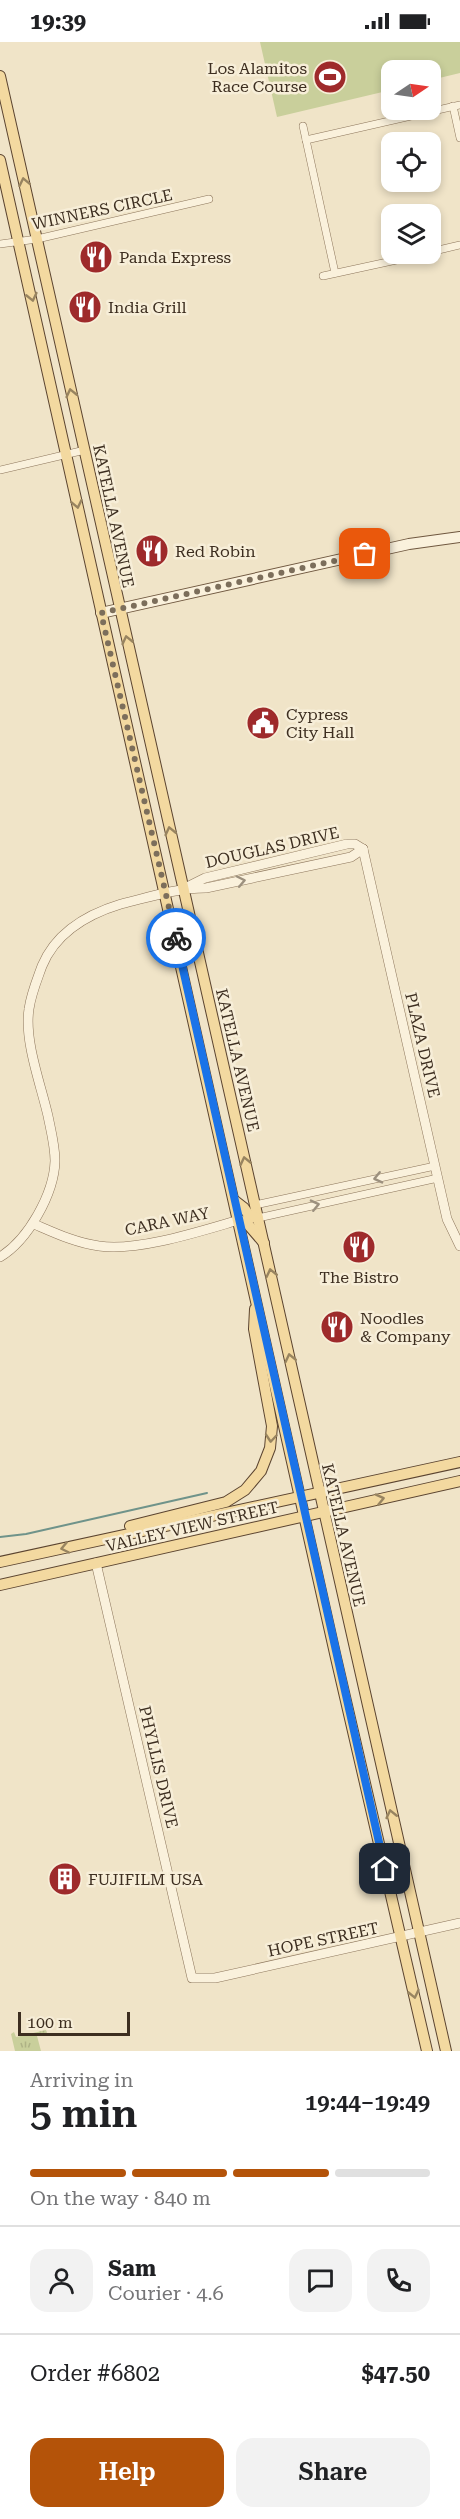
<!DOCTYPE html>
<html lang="en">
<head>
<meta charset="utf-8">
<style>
	:root { --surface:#fff; --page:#f2f2f2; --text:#202124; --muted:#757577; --line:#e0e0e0; --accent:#b45309 }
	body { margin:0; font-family:"Roboto Serif",serif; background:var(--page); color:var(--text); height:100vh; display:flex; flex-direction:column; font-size:22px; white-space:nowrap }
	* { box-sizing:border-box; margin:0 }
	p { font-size:20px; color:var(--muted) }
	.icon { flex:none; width:33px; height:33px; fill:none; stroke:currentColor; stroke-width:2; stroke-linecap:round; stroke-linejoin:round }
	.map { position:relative; height:2009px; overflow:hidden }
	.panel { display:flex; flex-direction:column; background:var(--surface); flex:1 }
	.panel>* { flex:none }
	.needle { width:39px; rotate:77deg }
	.controls { position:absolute; left:381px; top:18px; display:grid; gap:12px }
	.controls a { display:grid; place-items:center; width:60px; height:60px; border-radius:12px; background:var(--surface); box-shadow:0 3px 9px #0003; font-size:30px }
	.scale { position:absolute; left:18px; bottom:15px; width:112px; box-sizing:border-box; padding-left:6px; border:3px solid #3d2e20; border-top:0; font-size:16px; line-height:21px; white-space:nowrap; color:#3d2e20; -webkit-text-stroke:4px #f7eed8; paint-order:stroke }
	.pin { position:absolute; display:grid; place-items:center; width:51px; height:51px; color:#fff; margin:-26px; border-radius:12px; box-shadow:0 3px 9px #0006 }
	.courier { position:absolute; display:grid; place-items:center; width:60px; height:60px; margin:-30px; border:4px solid #1a73e8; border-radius:50%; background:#fff; color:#222; box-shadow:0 2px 8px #0007 }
	.head em { font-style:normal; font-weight:600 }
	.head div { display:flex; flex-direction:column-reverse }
	.head { display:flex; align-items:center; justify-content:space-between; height:102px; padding:0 30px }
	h1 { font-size:39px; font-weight:600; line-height:45px }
	.bar { display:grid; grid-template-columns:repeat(4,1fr); gap:9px 6px; align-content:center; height:72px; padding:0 30px }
	.bar i { height:8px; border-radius:4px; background:var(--line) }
	.bar .current { background:var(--accent) }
	.bar p { grid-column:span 4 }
	.line { display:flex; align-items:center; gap:15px; padding:0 30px; border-top:2px solid var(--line) }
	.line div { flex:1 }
	.round { display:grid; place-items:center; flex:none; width:63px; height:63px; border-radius:18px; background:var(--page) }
	.action { display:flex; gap:12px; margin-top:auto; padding:12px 30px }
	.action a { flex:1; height:69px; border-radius:18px; background:var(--accent); color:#fff; font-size:24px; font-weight:600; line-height:69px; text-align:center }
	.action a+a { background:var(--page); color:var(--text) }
	.status { display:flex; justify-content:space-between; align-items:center; height:42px; padding:0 30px; background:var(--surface); direction:ltr }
	.status svg { height:16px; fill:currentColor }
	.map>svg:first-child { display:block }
	.grass { fill:url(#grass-tufts) }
	.garden { fill:#c9cf9b }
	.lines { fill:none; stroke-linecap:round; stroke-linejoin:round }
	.stream { stroke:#6f938a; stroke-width:2 }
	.minor-casing { stroke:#8d765c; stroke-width:8 }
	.tertiary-casing { stroke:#8d765c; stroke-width:10 }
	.secondary-casing { stroke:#6f573f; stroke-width:12 }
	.primary-casing { stroke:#5b4430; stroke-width:12 }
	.minor { stroke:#faf1dc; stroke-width:7 }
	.tertiary { stroke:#faf1dc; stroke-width:9 }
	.secondary { stroke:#faf1dc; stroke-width:10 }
	.primary { stroke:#f3d9a0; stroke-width:10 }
	.oneway { stroke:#988460 }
	.oneway2 { stroke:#9c907e }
	.done { stroke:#7c6e5b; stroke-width:6; stroke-dasharray:0 10.8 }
	.route { stroke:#1a73e8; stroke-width:8 }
	.labels { text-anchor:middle; stroke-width:5; stroke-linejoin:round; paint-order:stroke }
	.poi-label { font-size:16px; fill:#3d2e20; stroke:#f7eed8; text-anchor:start }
	.street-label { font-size:16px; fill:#3d2e20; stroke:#f7eed8 }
</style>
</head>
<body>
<div class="status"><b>19:39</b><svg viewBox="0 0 49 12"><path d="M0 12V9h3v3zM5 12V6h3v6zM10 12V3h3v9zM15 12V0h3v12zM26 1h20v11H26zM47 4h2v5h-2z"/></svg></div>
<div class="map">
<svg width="460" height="2009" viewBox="0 0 460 2009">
	<defs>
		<pattern id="grass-tufts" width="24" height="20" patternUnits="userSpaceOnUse" patternTransform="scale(1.5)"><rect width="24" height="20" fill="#c9cf9b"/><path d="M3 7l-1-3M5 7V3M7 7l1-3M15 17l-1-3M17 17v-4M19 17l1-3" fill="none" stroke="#aeb285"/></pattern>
	</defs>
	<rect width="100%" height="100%" fill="#f0e4c8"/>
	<polygon class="grass" points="46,1988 47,1992 37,1994 41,2009 15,2009 11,1992 14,1990 16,1995"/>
	<polygon class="garden" points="260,0 460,0 460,31 431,38 430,28 392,28 391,48 277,75"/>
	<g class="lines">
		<polyline class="stream" points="0,1495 26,1492 207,1451"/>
		<g class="minor-casing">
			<g id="minor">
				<polyline points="453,64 460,96"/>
				<polyline points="303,84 335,231"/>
				<polyline points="306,98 460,63"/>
				<polyline points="0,202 37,197 209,157"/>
				<polyline points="430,210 460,203"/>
				<polyline points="323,234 424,212"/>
				<polyline points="0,428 85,408"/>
				<polyline points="255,1163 435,1124"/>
				<polyline points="258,1176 438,1136"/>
			</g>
		</g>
		<g class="tertiary-casing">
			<g id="tertiary">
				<polyline points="363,807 447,1177 460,1204"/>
				<polyline points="187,845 205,836 347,802 355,802 363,807"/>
				<path d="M34 1182C55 1191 76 1201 99 1204 137 1210 201 1189 239 1178"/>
				<path d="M0 1215C28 1198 54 1152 55 1119 55 1104 51 1089 48 1074 41 1043 24 999 29 967 31 952 37 938 42 924 56 890 88 872 121 862 150 855 176 846 206 846L351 815 363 807"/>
				<polyline points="96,1521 192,1936 215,1936 460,1881"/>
			</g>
		</g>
		<g class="secondary-casing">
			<polyline id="secondary" points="101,571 409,502 460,495"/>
		</g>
		<g class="primary-casing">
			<g id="primary">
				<polyline points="0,34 446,2009"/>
				<polyline points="0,118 336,1616 427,2009"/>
				<polyline points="235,1159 244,1166 250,1175 258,1176"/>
				<polyline points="239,1178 246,1180 264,1201"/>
				<polyline points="130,1484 226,1460 245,1448 261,1429 270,1406 272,1384 254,1287 255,1267"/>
				<polyline points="0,1520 460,1420"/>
				<polyline points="0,1543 460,1439"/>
			</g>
		</g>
		<use href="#minor" class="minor"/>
		<use href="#tertiary" class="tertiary"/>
		<use href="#secondary" class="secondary"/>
		<use href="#primary" class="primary"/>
	</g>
	<defs><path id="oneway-chevron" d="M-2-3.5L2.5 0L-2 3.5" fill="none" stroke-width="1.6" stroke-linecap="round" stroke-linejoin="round" transform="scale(1.5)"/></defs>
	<g class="oneway">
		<use href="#oneway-chevron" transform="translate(24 140) rotate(-102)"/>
		<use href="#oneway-chevron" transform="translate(32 255) rotate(77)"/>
		<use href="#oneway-chevron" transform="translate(71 351) rotate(-103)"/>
		<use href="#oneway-chevron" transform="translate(77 462) rotate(78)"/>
		<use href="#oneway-chevron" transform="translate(127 598) rotate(-103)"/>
		<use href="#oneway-chevron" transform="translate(170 789) rotate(-103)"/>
		<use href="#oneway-chevron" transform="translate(245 1119) rotate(-103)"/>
		<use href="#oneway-chevron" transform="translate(271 1231) rotate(-103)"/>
		<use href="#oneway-chevron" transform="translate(290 1316) rotate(-103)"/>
		<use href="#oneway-chevron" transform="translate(271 1396) rotate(95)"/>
		<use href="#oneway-chevron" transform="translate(380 1457) rotate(-13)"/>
		<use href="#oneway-chevron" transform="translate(65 1506) rotate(168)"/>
		<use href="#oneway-chevron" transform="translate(391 1772) rotate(-103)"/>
		<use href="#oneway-chevron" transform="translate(414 1952) rotate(77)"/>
	</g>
	<g class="oneway2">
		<use href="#oneway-chevron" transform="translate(241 839) rotate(-12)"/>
		<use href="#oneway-chevron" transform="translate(378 1136) rotate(167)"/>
		<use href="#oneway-chevron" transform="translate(315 1163) rotate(-13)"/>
	</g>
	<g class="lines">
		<polyline class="done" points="176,896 101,571 365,512"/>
		<polyline class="route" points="176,896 385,1827"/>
	</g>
	<defs>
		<g id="stadium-disc" transform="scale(1.725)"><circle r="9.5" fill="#9e2a2b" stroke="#f7eed8"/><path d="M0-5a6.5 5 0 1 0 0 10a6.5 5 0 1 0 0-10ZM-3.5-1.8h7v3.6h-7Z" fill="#fff"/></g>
		<g id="restaurant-disc" transform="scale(1.725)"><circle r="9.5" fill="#9e2a2b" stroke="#f7eed8"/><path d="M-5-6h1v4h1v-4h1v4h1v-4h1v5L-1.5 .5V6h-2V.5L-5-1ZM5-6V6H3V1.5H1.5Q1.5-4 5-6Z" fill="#fff"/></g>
		<g id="civic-disc" transform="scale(1.725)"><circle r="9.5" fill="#9e2a2b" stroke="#f7eed8"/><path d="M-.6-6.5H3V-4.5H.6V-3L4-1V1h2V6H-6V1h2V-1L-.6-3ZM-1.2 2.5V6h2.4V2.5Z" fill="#fff"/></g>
		<g id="building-disc" transform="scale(1.725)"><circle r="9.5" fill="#9e2a2b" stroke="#f7eed8"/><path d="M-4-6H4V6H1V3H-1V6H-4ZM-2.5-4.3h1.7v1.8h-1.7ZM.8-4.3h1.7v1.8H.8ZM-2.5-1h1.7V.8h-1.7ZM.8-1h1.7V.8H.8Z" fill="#fff"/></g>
	</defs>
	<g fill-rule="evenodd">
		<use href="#stadium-disc" x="330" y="35"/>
		<use href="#restaurant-disc" x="96" y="215"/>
		<use href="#restaurant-disc" x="85" y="265"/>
		<use href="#restaurant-disc" x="152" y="509"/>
		<use href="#civic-disc" x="263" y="681"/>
		<use href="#restaurant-disc" x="359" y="1205"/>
		<use href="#restaurant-disc" x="337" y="1285"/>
		<use href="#building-disc" x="65" y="1837"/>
	</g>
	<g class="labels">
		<g class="poi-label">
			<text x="307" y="32" text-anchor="end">Los Alamitos<tspan x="307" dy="18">Race Course</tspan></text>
			<text x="119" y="221">Panda Express</text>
			<text x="108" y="271">India Grill</text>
			<text x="175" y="515">Red Robin</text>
			<text x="286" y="678">Cypress<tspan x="286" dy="18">City Hall</tspan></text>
			<text x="359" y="1241" text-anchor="middle">The Bistro</text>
			<text x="360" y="1282">Noodles<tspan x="360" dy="18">&amp; Company</tspan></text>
			<text x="88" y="1843">FUJIFILM USA</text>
		</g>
		<g class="street-label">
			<text transform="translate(102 167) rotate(-12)" y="6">WINNERS CIRCLE</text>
			<text transform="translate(114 474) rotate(78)" y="6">KATELLA AVENUE</text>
			<text transform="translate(272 805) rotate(-13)" y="6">DOUGLAS DRIVE</text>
			<text transform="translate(423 1003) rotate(77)" y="6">PLAZA DRIVE</text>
			<text transform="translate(238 1018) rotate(77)" y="6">KATELLA AVENUE</text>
			<text transform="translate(167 1179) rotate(-12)" y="6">CARA WAY</text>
			<text transform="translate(192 1484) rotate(-13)" y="6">VALLEY VIEW STREET</text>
			<text transform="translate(344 1493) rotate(77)" y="6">KATELLA AVENUE</text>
			<text transform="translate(159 1725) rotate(77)" y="6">PHYLLIS DRIVE</text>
			<text transform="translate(323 1897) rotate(-12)" y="6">HOPE STREET</text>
		</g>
	</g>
</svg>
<div class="controls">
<a><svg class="needle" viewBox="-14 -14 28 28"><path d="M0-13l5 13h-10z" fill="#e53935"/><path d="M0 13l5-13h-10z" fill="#757577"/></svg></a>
<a><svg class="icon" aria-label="locate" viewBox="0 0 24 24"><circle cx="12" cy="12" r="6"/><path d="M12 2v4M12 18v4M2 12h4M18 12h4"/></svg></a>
<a><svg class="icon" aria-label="layers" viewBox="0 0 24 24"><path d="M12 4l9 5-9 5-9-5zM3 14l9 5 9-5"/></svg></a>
</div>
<div class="scale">100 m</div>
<div class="pin" style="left:365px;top:512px;background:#ea580c"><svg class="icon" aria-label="bag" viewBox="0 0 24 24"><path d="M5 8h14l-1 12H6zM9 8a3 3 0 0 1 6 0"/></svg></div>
<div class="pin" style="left:385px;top:1827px;background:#1f2937"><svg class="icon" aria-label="home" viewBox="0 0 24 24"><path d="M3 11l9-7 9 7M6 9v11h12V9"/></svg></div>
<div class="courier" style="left:176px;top:896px"><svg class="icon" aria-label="bike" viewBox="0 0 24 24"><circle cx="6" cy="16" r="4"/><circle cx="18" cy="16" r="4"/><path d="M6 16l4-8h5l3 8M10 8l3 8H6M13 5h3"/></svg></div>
</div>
<section class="panel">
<div class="head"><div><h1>5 min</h1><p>Arriving in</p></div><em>19:44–19:49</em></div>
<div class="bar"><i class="current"></i><i class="current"></i><i class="current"></i><i></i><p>On the way · 840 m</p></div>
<div class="line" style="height:108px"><a class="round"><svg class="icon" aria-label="person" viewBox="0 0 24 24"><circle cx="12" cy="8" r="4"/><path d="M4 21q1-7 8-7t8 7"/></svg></a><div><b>Sam</b><p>Courier · 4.6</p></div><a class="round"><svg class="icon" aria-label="chat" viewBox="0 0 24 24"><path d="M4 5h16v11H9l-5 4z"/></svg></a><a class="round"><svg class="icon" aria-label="phone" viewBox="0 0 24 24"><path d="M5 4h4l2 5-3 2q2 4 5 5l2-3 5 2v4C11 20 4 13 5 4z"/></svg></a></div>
<div class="line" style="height:78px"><div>Order #6802</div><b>$47.50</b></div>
<div class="action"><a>Help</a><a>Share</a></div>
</section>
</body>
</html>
